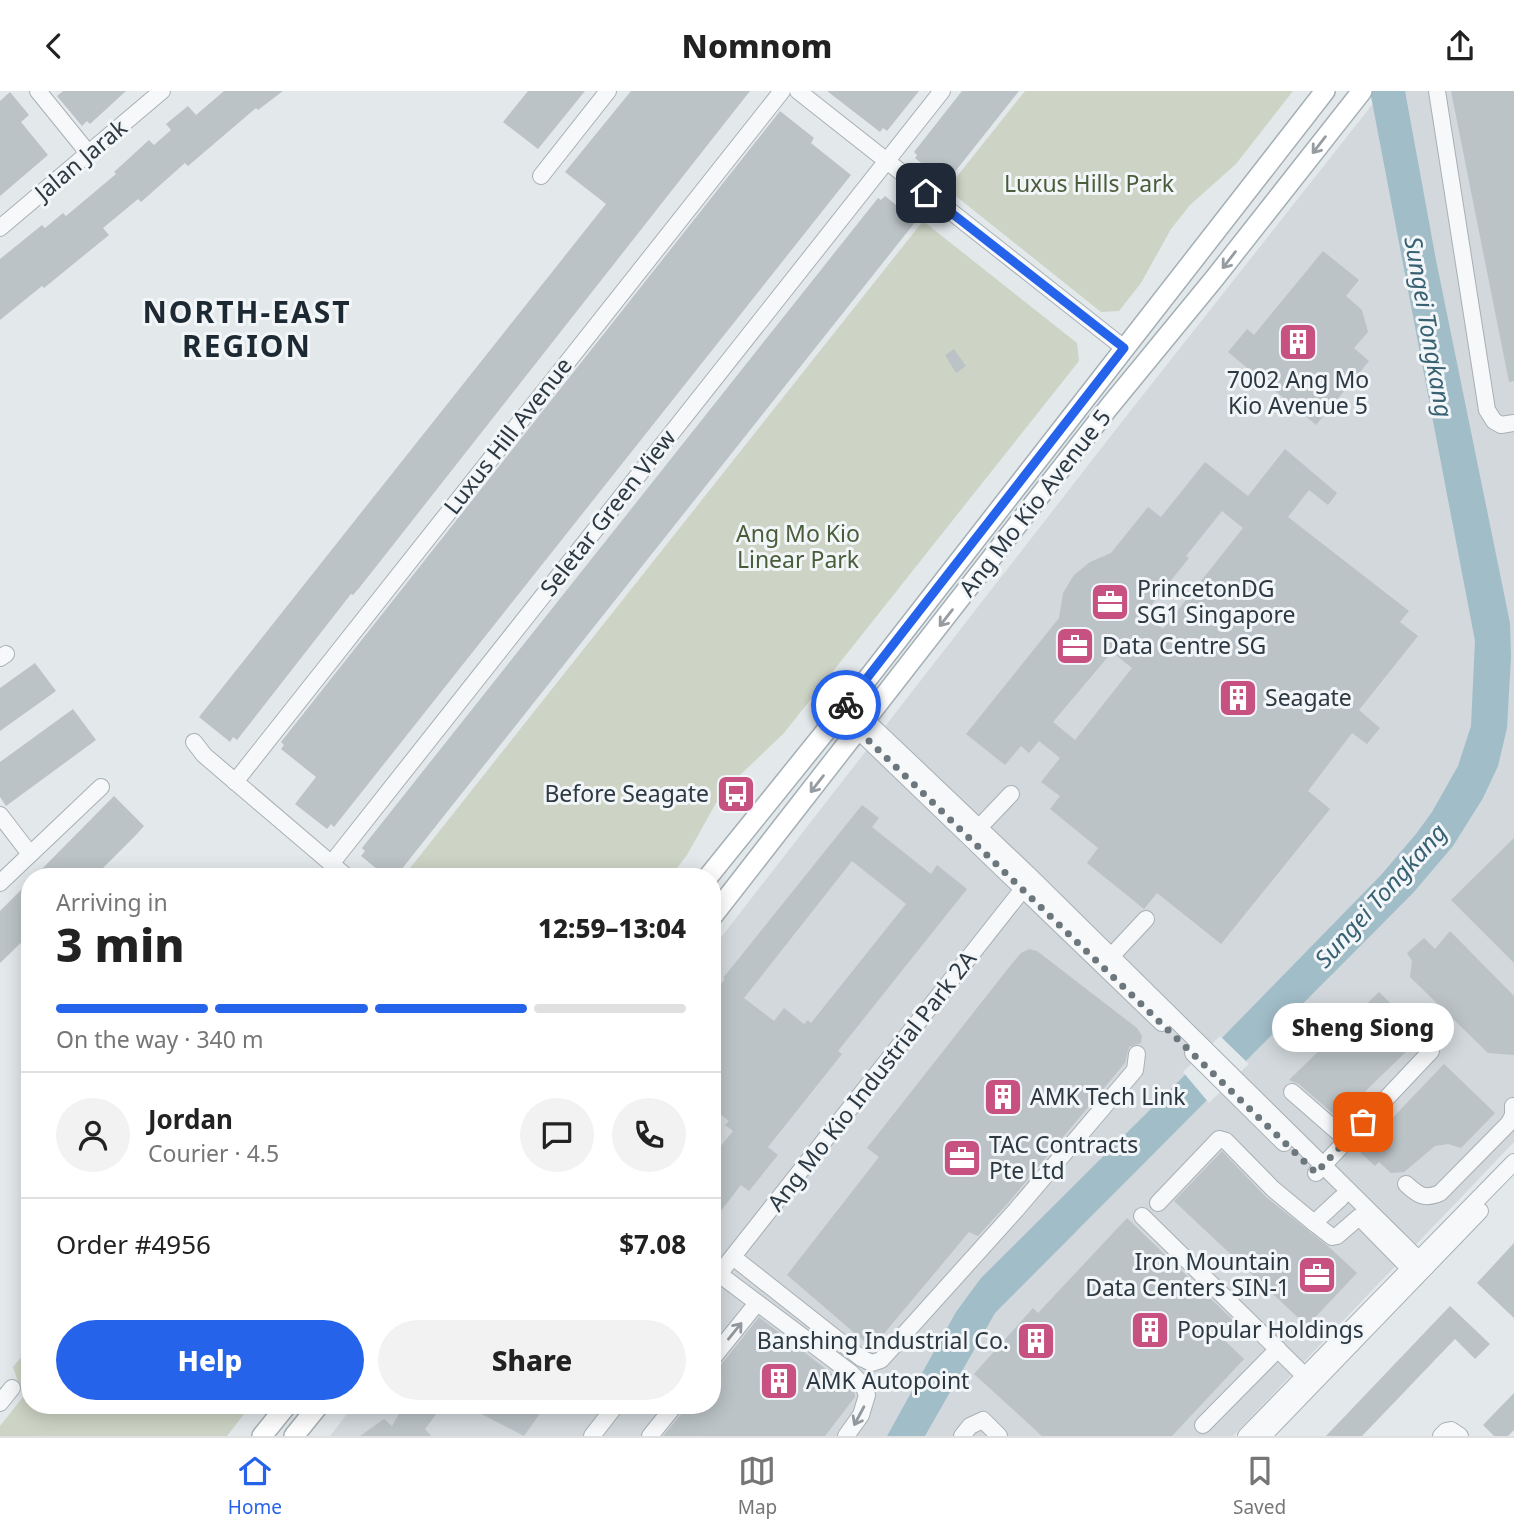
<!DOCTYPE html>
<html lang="en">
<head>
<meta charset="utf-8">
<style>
	:root { --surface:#fff; --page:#f2f2f2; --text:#222; --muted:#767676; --line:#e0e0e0; --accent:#2563eb }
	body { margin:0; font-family:"Noto Sans",sans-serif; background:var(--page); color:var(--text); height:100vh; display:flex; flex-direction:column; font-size:26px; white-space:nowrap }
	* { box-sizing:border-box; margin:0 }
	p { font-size:23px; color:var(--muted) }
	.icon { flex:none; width:38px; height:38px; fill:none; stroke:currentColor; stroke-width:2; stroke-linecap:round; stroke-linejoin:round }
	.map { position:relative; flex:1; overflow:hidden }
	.sheet { position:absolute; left:21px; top:777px; width:700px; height:546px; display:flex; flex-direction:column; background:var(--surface); border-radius:28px; box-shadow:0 4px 18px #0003 }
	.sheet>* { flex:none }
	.pin { position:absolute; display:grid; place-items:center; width:60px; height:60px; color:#fff; margin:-30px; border-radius:14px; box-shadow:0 4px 10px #0006 }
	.courier { position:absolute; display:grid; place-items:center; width:70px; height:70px; margin:-35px; border:5px solid #2563eb; border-radius:50%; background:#fff; color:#222; box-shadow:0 2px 9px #0007 }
	.bubble { position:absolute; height:49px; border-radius:24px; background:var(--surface); box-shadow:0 4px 18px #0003; font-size:23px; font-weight:800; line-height:49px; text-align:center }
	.headline em { font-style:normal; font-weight:800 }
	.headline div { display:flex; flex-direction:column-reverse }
	.headline { display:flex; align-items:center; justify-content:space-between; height:119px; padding:0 35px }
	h1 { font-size:46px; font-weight:800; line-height:52px }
	.bar { display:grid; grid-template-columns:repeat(4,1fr); gap:10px 7px; align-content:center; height:84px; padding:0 35px }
	.bar i { height:9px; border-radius:5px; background:var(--line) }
	.bar .on { background:var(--accent) }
	.bar p { grid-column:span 4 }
	.line { display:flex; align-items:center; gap:18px; padding:0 35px; border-top:2px solid var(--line) }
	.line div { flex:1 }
	.round { display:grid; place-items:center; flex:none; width:74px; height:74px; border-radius:37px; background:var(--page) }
	.action { display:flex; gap:14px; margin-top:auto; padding:14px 35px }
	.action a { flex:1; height:80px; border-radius:42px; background:var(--accent); color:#fff; font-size:28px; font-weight:800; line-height:80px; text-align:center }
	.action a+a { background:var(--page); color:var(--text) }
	header { display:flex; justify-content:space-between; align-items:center; height:91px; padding:0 35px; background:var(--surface); font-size:32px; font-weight:800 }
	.tab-bar { display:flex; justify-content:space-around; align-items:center; height:98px; border-top:2px solid var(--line); background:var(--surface); font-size:19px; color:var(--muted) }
	.tab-bar a { display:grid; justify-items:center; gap:4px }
	.tab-bar .on { color:var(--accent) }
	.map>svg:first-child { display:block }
	.built { fill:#d2d8dc }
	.green { fill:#cdd4c5 }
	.water { fill:#a1bdc8 }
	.pier { fill:#e3e8eb }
	.building { fill:#bbc3c7; fill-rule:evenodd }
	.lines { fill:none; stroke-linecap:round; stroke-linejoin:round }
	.minor-casing { stroke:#a8b0b5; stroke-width:18 }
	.major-casing { stroke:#a3afb6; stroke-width:22 }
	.minor { stroke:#f6f8f9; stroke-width:16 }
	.major { stroke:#fff; stroke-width:19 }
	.oneway { stroke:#969ca0 }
	.oneway2 { stroke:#91989e }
	.done { stroke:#6c767d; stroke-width:7; stroke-dasharray:0 12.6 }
	.route { stroke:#2563eb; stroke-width:9 }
	.labels { text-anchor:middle; stroke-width:6; stroke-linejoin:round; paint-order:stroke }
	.street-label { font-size:23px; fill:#2c3942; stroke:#f3f6f8 }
	.park-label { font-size:23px; fill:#495d3a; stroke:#f3f6f8 }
	.poi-label { font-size:23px; fill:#2c3942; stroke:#f3f6f8; text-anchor:start }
	.water-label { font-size:24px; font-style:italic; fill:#386174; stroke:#f3f6f8 }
	.district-label { font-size:30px; font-weight:bold; letter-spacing:2px; fill:#1e2a33; stroke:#f3f6f8 }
</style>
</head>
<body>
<header><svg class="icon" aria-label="back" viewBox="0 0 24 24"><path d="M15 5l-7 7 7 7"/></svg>Nomnom<svg class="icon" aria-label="share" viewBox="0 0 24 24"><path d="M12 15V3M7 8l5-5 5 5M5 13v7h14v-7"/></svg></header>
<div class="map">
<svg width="1514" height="1345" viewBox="0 0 1514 1345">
	<rect width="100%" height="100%" fill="#e3e8eb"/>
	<polygon class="built" points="1383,0 1514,0 1514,1051 1233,1345 330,1345 354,1314 712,1314 712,858 1124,328"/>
	<g class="green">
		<polygon points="1025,0 1293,0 1236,73 1190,114 1171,138 1141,192 1119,220 1101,221 947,98"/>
		<polygon points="923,130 1077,252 1079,270 784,642 738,686 716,712 687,764 670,786 403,786"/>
		<polygon points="30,1256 30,1314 251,1314 227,1345 0,1345 0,1335 23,1306 13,1276"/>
	</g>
	<polygon class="water" points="1370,0 1405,0 1436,169 1510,532 1511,566 1507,637 1498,675 1483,707 1453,755 1413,802 995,1222 925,1345 887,1345 956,1221 981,1187 1218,951 1381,784 1416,743 1432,721 1458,675 1471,635 1475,550"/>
	<polygon class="pier" points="1220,945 1249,973 1209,1012 1183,981"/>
	<g class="building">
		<polygon points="63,0 126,0 90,33 87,30 82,35 57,5"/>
		<polygon points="224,0 283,0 258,19 256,17 188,75 185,72 141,111 138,108 103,137 109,144 44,197 42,195 0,229 0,168 42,134 45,137 63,122 66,125 116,83 114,81 149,49 154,54 171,39 166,33 188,15 196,24"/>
		<polygon points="528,0 585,0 538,58 503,31"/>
		<polygon points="631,0 750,0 360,496 353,504 351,503 237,649 233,646 230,651 199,626 606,113 565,81"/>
		<polygon points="827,0 919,0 887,40 883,37 880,41"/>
		<polygon points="962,0 1019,0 946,92 915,67 917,64 914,61"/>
		<polygon points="1451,0 1514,0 1514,290 1509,291"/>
		<polygon points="10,1 29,24 21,31 48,64 0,105 0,10"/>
		<polygon points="780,20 814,47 811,52 851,84 334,736 331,733 327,738 295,713 316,686 281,658 284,654 281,651"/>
		<polygon points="885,105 916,130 401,779 396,786 387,786 361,765 365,760 362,757 878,107 881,109"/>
		<polygon points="1323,160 1359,189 1346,205 1362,219 1368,241 1354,257 1369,270 1316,334 1228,261 1247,238 1254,244"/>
		<polygon points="954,258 966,275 956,282 945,264"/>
		<path d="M1285 358 1337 402 1328 414 1309 399 1288 426 1409 520 1400 531 1418 545 1359 619 1380 637 1367 653 1352 642 1308 700 1330 718 1221 853 1157 802 1144 818 1087 772 1098 757 1050 718 1060 705 1041 691 1060 667 1039 650 1029 662 1021 655 1005 674 966 643 1059 527 1063 502 1074 484 1090 471 1111 462 1148 416 1161 426 1205 371 1248 405ZM1222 420 1243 437 1163 538 1144 523 1189 467 1186 465ZM1112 561 1132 577 1075 649 1053 631Z"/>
		<polygon points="35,572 56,600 0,640 0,597"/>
		<polygon points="73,618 96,649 6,715 0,706 0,671"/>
		<polygon points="114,705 144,735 135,745 94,786 34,786"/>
		<path d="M862 714 879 727 872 736 931 783 937 774 967 798 838 960 842 963 768 1056 778 1064 749 1100 741 1094 712 1131V1066L733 1040 725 1034 729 1030 712 1017V1006L717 1000 712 997V904L725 888 723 887ZM852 770 906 813 811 932 808 929 804 933 784 917 774 930 744 907Z"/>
		<polygon points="1514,747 1514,872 1451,809"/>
		<polygon points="30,790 30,843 0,872 0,820"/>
		<polygon points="1450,840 1514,905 1514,964 1488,962 1410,886 1412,870 1407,862 1424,847 1435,858"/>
		<polygon points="1029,858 1037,860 1137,937 1142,945 1141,952 1129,956 1125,972 1008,1112 978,1145 969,1141 872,1257 787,1184 879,1066 867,1057 1010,875 1021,862"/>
		<polygon points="1379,901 1423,944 1338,1027 1299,993 1289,989"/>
		<polygon points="1444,973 1495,1022 1461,1057 1448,1053 1435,1055 1404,1081 1391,1082 1379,1071 1375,1075 1360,1061"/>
		<polygon points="1222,1060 1266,1106 1329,1156 1357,1182 1307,1235 1174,1110"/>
		<polygon points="1127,1127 1236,1232 1222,1247 1244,1268 1172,1345 1042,1345 974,1283 1033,1217 1038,1222"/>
		<polygon points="1514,1152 1514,1227 1477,1192"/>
		<polygon points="1450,1215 1490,1253 1475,1268 1455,1248 1362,1345 1326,1345"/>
		<polygon points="759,1226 854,1300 855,1306 825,1345 663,1345 683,1321 685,1314 712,1314 712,1278 720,1275"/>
		<polygon points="1514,1302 1514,1339 1508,1345 1494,1345 1483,1334"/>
		<polygon points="404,1314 443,1314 425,1338 431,1345 360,1345 384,1328 392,1335"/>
		<polygon points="464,1314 546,1314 524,1345"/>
	</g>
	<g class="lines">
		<g class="minor-casing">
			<g id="minor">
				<polyline points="38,0 89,63"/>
				<polyline points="798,0 1124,257"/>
				<polyline points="1437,0 1487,319 1494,330 1501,334 1514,332"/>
				<polyline points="541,85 608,0"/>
				<polyline points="0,137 162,0"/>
				<polyline points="0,567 6,563"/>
				<polyline points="848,612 1032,787 1426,1176"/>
				<polyline points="840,622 1162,932"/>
				<polyline points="194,651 204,664 347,786"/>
				<polyline points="235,691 782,0"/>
				<polyline points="0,724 30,763"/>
				<polyline points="971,745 1011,703"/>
				<polyline points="331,773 942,0"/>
				<polyline points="0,792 101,696"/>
				<polyline points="1104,873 1146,828"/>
				<polyline points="1193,962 1284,1052"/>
				<polyline points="1292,1001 1347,1049"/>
				<polyline points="1316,1082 1431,960"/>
				<path d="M1406 1093C1418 1104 1424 1109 1440 1102L1509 1032 1513 1024V1015"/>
				<polyline points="1158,1112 1219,1048 1226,1050 1273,1098 1314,1132 1341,1107"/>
				<polyline points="1142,1125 1311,1291"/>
				<polyline points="1314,1132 1332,1146 1337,1145 1359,1126"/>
				<polyline points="1365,1132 1417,1185"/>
				<polyline points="733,1166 861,1267 872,1272 881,1269 1016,1119 1135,979 1137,963"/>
				<polyline points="719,1183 851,1282 863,1294 867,1304 861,1324 846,1345"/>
				<polyline points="712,1192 1030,789"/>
				<polyline points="712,1268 757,1212"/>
				<polyline points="0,1312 12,1297"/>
				<polyline points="1203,1334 1278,1258"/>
				<polyline points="592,1345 616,1314"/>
				<polyline points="650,1345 675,1314"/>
				<polyline points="962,1345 970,1335 983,1329 999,1345"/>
				<polyline points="1246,1345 1514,1071"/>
				<polyline points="1263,1345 1480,1120"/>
				<polyline points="1441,1345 1446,1340 1451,1339 1460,1345"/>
			</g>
		</g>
		<g class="major-casing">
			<g id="major">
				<polyline points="708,786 858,600 1325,0"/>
				<polyline points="712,826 1109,316 1214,188 1362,0"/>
				<polyline points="262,1345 287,1314"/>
				<polyline points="294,1345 319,1314"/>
			</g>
		</g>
		<use href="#minor" class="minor"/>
		<use href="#major" class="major"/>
	</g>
	<defs><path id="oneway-shaft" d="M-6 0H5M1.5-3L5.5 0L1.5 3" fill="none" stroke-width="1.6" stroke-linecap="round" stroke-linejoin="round" transform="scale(1.75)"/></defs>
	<g class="oneway">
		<use href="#oneway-shaft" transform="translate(1319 54) rotate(128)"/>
		<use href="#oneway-shaft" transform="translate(1229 169) rotate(128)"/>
		<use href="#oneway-shaft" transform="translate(946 527) rotate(128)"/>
		<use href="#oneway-shaft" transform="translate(817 693) rotate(128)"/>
	</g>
	<g class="oneway2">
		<use href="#oneway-shaft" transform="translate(735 1240) rotate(-51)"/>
		<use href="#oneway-shaft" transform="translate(859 1325) rotate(118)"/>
	</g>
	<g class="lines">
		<polyline class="done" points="846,614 840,622 1316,1082 1363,1031"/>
		<polyline class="route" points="846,614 1124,257 926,102"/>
	</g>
	<defs>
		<g id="building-square" transform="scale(2.0125)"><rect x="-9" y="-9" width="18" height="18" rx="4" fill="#c75180" stroke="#f3f6f8"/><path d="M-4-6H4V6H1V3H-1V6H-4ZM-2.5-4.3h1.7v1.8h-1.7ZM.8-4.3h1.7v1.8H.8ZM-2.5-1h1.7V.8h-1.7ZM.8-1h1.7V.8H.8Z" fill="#fff"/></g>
		<g id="office-square" transform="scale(2.0125)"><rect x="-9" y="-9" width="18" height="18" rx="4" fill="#c75180" stroke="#f3f6f8"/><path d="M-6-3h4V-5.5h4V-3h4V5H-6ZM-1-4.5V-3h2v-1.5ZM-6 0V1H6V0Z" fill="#fff"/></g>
		<g id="bus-square" transform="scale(2.0125)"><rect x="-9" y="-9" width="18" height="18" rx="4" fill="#c75180" stroke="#f3f6f8"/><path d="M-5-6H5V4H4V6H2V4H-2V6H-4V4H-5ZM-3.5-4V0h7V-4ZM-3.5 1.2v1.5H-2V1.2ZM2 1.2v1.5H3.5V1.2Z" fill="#fff"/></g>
	</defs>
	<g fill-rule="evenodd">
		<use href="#building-square" x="1298" y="251"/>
		<use href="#office-square" x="1110" y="511"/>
		<use href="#office-square" x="1075" y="555"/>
		<use href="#building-square" x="1238" y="607"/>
		<use href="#bus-square" x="736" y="703"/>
		<use href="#building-square" x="1003" y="1006"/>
		<use href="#office-square" x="962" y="1067"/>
		<use href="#office-square" x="1317" y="1184"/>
		<use href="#building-square" x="1150" y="1239"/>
		<use href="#building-square" x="1036" y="1250"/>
		<use href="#building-square" x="779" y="1290"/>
	</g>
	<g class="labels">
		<g class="street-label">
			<text transform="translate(81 69) rotate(-40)" y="8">Jalan Jarak</text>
			<text transform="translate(508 345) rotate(-52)" y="8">Luxus Hill Avenue</text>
			<text transform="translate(1035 412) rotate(-52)" y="8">Ang Mo Kio Avenue 5</text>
			<text transform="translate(608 422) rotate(-52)" y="8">Seletar Green View</text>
			<text transform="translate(872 990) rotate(-52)" y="8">Ang Mo Kio Industrial Park 2A</text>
		</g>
		<g class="park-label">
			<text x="1089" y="101">Luxus Hills Park</text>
			<text x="798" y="451">Ang Mo Kio<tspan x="798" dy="26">Linear Park</tspan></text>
		</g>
		<g class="poi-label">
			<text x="1298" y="297" text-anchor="middle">7002 Ang Mo<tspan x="1298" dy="26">Kio Avenue 5</tspan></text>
			<text x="1137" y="506">PrincetonDG<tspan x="1137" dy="26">SG1 Singapore</tspan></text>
			<text x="1102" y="563">Data Centre SG</text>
			<text x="1265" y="615">Seagate</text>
			<text x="709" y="711" text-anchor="end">Before Seagate</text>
			<text x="1030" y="1014">AMK Tech Link</text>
			<text x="989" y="1062">TAC Contracts<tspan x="989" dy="26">Pte Ltd</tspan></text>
			<text x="1290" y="1179" text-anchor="end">Iron Mountain<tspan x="1290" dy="26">Data Centers SIN-1</tspan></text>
			<text x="1177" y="1247">Popular Holdings</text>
			<text x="1009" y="1258" text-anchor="end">Banshing Industrial Co.</text>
			<text x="806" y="1298">AMK Autopoint</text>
		</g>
		<g class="water-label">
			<text transform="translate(1428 236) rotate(80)" y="8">Sungei Tongkang</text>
			<text transform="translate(1381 805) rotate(-48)" y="8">Sungei Tongkang</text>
		</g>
		<g class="district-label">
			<text x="247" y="232">NORTH-EAST<tspan x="247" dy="34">REGION</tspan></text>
		</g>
	</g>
</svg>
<div class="pin" style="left:1363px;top:1031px;background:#ea580c"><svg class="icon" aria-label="bag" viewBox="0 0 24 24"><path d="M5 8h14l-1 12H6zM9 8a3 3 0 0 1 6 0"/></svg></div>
<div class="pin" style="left:926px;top:102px;background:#1f2937"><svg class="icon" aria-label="home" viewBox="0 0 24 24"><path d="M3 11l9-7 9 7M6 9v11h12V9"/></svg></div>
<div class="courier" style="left:846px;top:614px"><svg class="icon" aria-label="bike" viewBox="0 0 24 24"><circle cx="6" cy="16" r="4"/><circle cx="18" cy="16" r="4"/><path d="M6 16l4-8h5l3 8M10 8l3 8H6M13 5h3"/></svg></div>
<div class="bubble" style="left:1272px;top:912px;width:182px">Sheng Siong</div>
<section class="sheet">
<div class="headline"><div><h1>3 min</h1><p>Arriving in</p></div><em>12:59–13:04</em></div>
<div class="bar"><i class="on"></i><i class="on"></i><i class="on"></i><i></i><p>On the way · 340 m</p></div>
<div class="line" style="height:126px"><a class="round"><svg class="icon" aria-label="person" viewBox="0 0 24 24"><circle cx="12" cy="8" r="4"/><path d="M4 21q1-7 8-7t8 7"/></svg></a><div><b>Jordan</b><p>Courier · 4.5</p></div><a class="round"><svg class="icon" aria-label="chat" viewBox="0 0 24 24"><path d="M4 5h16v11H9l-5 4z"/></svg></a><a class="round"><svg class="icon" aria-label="phone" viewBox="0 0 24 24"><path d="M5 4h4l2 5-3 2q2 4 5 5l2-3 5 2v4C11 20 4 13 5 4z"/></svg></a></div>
<div class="line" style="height:91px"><div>Order #4956</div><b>$7.08</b></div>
<div class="action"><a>Help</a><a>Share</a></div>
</section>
</div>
<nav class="tab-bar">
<a class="on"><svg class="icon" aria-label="home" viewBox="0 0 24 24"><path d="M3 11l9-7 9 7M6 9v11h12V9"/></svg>Home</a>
<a><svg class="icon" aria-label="map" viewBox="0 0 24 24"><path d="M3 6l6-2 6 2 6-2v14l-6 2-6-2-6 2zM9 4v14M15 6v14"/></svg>Map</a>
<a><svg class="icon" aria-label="saved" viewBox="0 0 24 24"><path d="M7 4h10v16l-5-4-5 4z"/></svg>Saved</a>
</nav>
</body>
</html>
